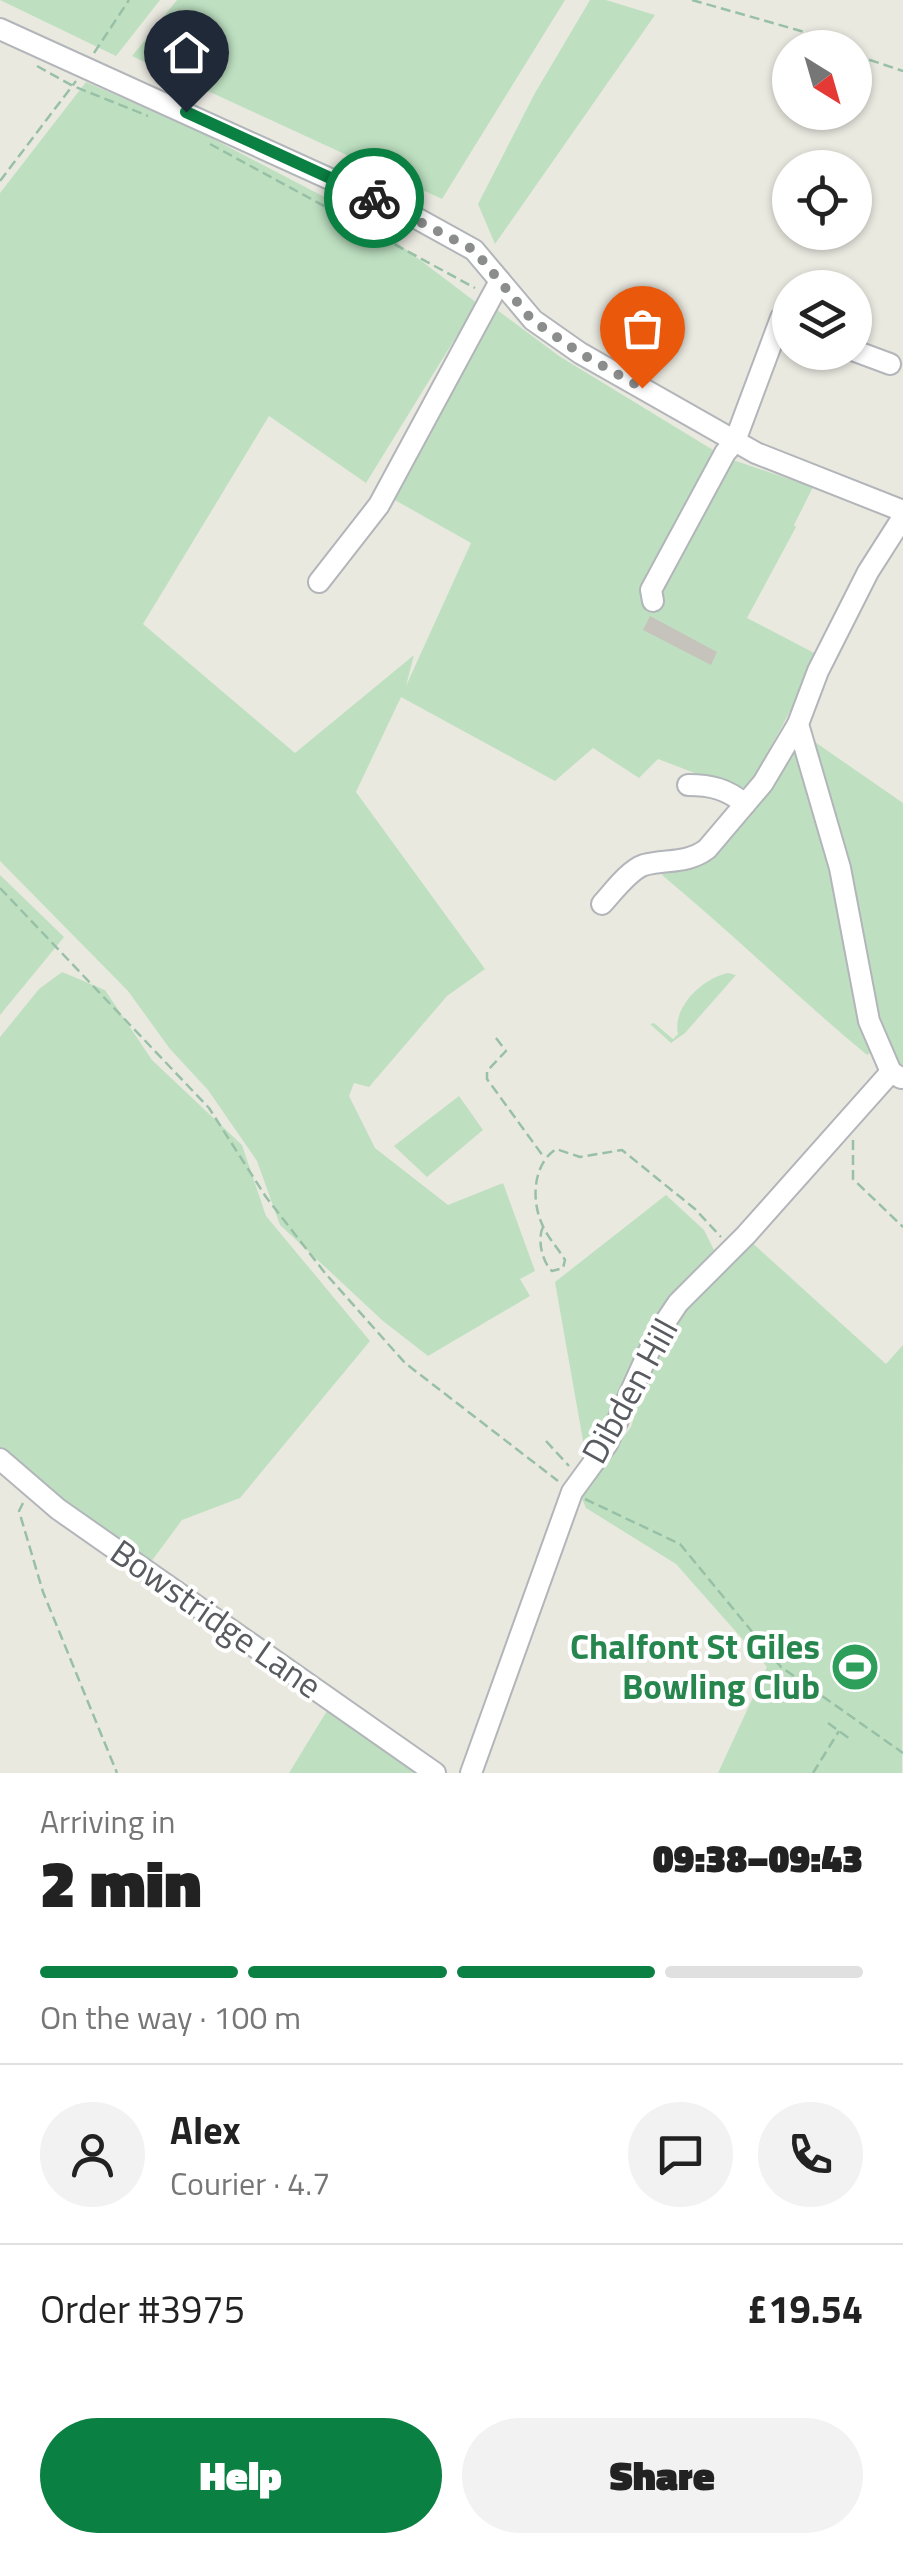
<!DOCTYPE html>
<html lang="en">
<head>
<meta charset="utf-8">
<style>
	:root { --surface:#fff; --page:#f2f2f2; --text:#222; --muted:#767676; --line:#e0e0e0; --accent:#0b8043 }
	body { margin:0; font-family:"Titillium Web",sans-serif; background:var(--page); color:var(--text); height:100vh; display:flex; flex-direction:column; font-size:38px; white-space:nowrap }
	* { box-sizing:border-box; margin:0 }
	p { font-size:32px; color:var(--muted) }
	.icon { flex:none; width:55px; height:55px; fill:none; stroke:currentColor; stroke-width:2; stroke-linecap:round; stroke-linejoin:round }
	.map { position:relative; height:1773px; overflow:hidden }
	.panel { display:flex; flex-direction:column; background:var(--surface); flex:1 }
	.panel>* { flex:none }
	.needle { width:65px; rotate:143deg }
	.fabs { position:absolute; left:772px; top:30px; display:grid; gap:20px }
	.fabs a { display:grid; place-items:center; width:100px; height:100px; border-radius:50%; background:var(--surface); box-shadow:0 2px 8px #0004; font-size:50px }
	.pin { position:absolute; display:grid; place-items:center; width:85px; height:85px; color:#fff; margin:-102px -42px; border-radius:50% 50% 50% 0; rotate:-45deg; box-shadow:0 0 10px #0007 }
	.pin .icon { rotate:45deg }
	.courier { position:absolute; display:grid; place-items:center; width:100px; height:100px; margin:-50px; border:8px solid #0b8043; border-radius:50%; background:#fff; color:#222; box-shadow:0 2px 12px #0007 }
	.headline em { font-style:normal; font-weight:800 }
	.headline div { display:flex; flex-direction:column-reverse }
	.headline { display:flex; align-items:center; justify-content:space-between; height:170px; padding:0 40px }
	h1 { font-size:65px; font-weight:800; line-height:75px }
	.bar { display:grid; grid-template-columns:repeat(4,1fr); gap:15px 10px; align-content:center; height:120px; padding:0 40px }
	.bar i { height:12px; border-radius:8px; background:var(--line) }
	.bar .selected { background:var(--accent) }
	.bar p { grid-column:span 4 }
	.line { display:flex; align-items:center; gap:25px; padding:0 40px; border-top:2px solid var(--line) }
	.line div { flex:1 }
	.round { display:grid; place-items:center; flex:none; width:105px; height:105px; border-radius:52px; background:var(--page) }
	.cta { display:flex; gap:20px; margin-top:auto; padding:20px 40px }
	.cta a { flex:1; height:115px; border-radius:60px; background:var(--accent); color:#fff; font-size:40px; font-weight:800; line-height:115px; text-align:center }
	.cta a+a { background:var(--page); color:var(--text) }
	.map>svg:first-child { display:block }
	.green { fill:#bee0c1 }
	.building { fill:#c6c3bc }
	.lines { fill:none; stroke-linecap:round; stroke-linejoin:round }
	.minor-casing { stroke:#b2b5b9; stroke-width:24 }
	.path { stroke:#98c0a7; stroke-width:2.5; stroke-dasharray:10 5; stroke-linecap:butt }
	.minor { stroke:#fff; stroke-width:20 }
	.done { stroke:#8b8d8c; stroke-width:10; stroke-dasharray:0 18 }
	.route { stroke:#0b8043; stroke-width:12 }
	.labels { text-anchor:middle; stroke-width:8; stroke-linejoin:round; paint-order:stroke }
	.street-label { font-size:35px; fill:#585b5f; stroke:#fff }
	.leisure-label { font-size:35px; font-weight:bold; fill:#27864d; stroke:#fff; text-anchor:end }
</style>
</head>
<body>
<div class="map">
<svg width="903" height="1773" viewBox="0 0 903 1773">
	<rect width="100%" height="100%" fill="#eae9e0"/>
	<g class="green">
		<polygon points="0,0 160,0 116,56"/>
		<polygon points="177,0 565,0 442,199 132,56"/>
		<polygon points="590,0 606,0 655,15 495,244 478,204 535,93"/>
		<polygon points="86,82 196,130 363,217 477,303 366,483 269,416 143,624 295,753 414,655 406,686 471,543 393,499 496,309 559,356 713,450 709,466 730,459 813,487 794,525 796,527 747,618 820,656 749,787 731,787 658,759 639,778 593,748 555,781 401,697 356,792 485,969 447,996 369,1087 354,1083 349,1096 375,1148 448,1205 503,1183 535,1271 520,1279 530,1296 428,1356 383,1321 280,1225 257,1161 208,1090 170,1049 128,991 0,861 0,193"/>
		<path d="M795 734 877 1048 867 1055C797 997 732 933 662 875L669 867 687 865Z"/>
		<polygon points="812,740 903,803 903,1074 893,1068"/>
		<polygon points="0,875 64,937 0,1015"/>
		<polygon points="62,972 105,990 152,1060 242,1145 266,1216 370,1341 240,1498 182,1520 145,1570 0,1457 0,1037 39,989"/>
		<path d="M728 973 736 975 685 1033 671 1043 650 1024 654 1023 673 1039 678 1034C672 1007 703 978 728 973Z"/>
		<polygon points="459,1096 483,1130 427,1177 394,1146"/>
		<polygon points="666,1195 704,1230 716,1254 607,1431 585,1452 555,1282"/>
		<polygon points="748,1239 886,1364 903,1345 902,1773 718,1773 767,1667 676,1564 586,1508 580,1494 631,1427 652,1360 681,1315"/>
		<polygon points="333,1701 437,1773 289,1773"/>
	</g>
	<polygon class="building" points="650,616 717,652 711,665 643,630"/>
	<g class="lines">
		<g class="minor-casing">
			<g id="minor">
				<polyline points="0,29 418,219 474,250 533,320 580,353 756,453 903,511"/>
				<polyline points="855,351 890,364"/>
				<polyline points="319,582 379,505 500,281"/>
				<polyline points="653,601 651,590 725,453 735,441 781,318 790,311"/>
				<path d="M688 785C711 785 727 789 745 804"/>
				<path d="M602 904C613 892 629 870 644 865 667 859 687 864 707 849L763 783 798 724"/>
				<polyline points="901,1078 891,1072 869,1021 840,868 798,724 818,671 868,572 903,517"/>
				<polyline points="0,1459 58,1509 435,1773"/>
				<polyline points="471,1773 572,1492 607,1444 656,1336 678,1303 746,1235 891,1072"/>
			</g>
		</g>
		<g class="path">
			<polyline points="692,0 815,35 840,48"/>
			<polyline points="94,53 129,0"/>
			<polyline points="855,55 903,71"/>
			<polyline points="37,66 73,86 148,116"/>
			<polyline points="210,144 475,288"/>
			<polyline points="0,181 76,81"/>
			<polyline points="0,888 209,1108 266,1197 325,1273 405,1363 558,1481"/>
			<polyline points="496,1038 506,1051 487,1071 487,1079 543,1156"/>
			<polyline points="853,1140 853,1179 903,1227"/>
			<path d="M543 1227C537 1239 542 1262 552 1271L563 1268 565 1260C558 1248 547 1237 542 1224 531 1200 533 1164 556 1149L580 1157 622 1150 695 1209 721 1237"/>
			<polyline points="546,1441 569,1466"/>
			<polyline points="585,1499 680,1544 781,1667 903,1753"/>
			<polyline points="23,1503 19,1511 43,1592 117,1773"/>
			<polyline points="828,1723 850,1739"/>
			<polyline points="813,1773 839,1731"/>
		</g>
		<use href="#minor" class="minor"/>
	</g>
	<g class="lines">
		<polyline class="done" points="374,198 474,250 532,320 580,353 642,388"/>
		<polyline class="route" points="186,112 374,198"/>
	</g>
	<defs>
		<g id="stadium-disc" transform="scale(2.5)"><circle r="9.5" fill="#2e9e5b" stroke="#fff"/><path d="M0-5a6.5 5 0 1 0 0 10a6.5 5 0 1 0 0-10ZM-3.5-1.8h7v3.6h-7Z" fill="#fff"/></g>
	</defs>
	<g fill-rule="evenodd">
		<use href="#stadium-disc" x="855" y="1667"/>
	</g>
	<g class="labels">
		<g class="street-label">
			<text transform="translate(630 1391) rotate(-61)" y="12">Dibden Hill</text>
			<text transform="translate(216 1619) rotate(35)" y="12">Bowstridge Lane</text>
		</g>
		<g class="leisure-label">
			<text x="820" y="1659">Chalfont St Giles<tspan x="820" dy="40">Bowling Club</tspan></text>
		</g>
	</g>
</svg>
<div class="fabs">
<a><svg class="needle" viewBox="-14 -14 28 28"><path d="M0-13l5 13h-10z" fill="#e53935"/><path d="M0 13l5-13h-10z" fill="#767676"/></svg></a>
<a><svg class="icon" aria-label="locate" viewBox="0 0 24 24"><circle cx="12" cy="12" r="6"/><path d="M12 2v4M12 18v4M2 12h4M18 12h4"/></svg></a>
<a><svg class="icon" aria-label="layers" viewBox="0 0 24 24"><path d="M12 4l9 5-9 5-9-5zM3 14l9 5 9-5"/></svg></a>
</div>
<div class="pin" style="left:642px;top:388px;background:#ea580c"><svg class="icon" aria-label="bag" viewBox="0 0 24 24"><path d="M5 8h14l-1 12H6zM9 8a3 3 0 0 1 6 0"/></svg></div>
<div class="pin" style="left:186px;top:112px;background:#1f2937"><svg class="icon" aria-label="home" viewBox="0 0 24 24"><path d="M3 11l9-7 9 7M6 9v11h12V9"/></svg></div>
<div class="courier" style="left:374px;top:198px"><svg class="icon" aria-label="bike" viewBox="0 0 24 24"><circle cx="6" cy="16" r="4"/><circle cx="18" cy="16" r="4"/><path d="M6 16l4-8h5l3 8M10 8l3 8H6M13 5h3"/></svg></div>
</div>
<section class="panel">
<div class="headline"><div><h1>2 min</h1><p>Arriving in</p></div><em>09:38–09:43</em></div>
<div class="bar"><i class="selected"></i><i class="selected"></i><i class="selected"></i><i></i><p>On the way · 100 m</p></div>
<div class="line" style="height:180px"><a class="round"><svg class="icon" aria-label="person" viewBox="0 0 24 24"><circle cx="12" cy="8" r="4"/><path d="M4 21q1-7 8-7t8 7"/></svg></a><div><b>Alex</b><p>Courier · 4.7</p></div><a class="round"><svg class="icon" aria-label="chat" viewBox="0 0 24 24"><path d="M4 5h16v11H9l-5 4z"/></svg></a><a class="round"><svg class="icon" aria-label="phone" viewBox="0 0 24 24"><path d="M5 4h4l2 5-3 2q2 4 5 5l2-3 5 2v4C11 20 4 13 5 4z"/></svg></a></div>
<div class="line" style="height:130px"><div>Order #3975</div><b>£19.54</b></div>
<div class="cta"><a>Help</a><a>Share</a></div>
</section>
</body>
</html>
